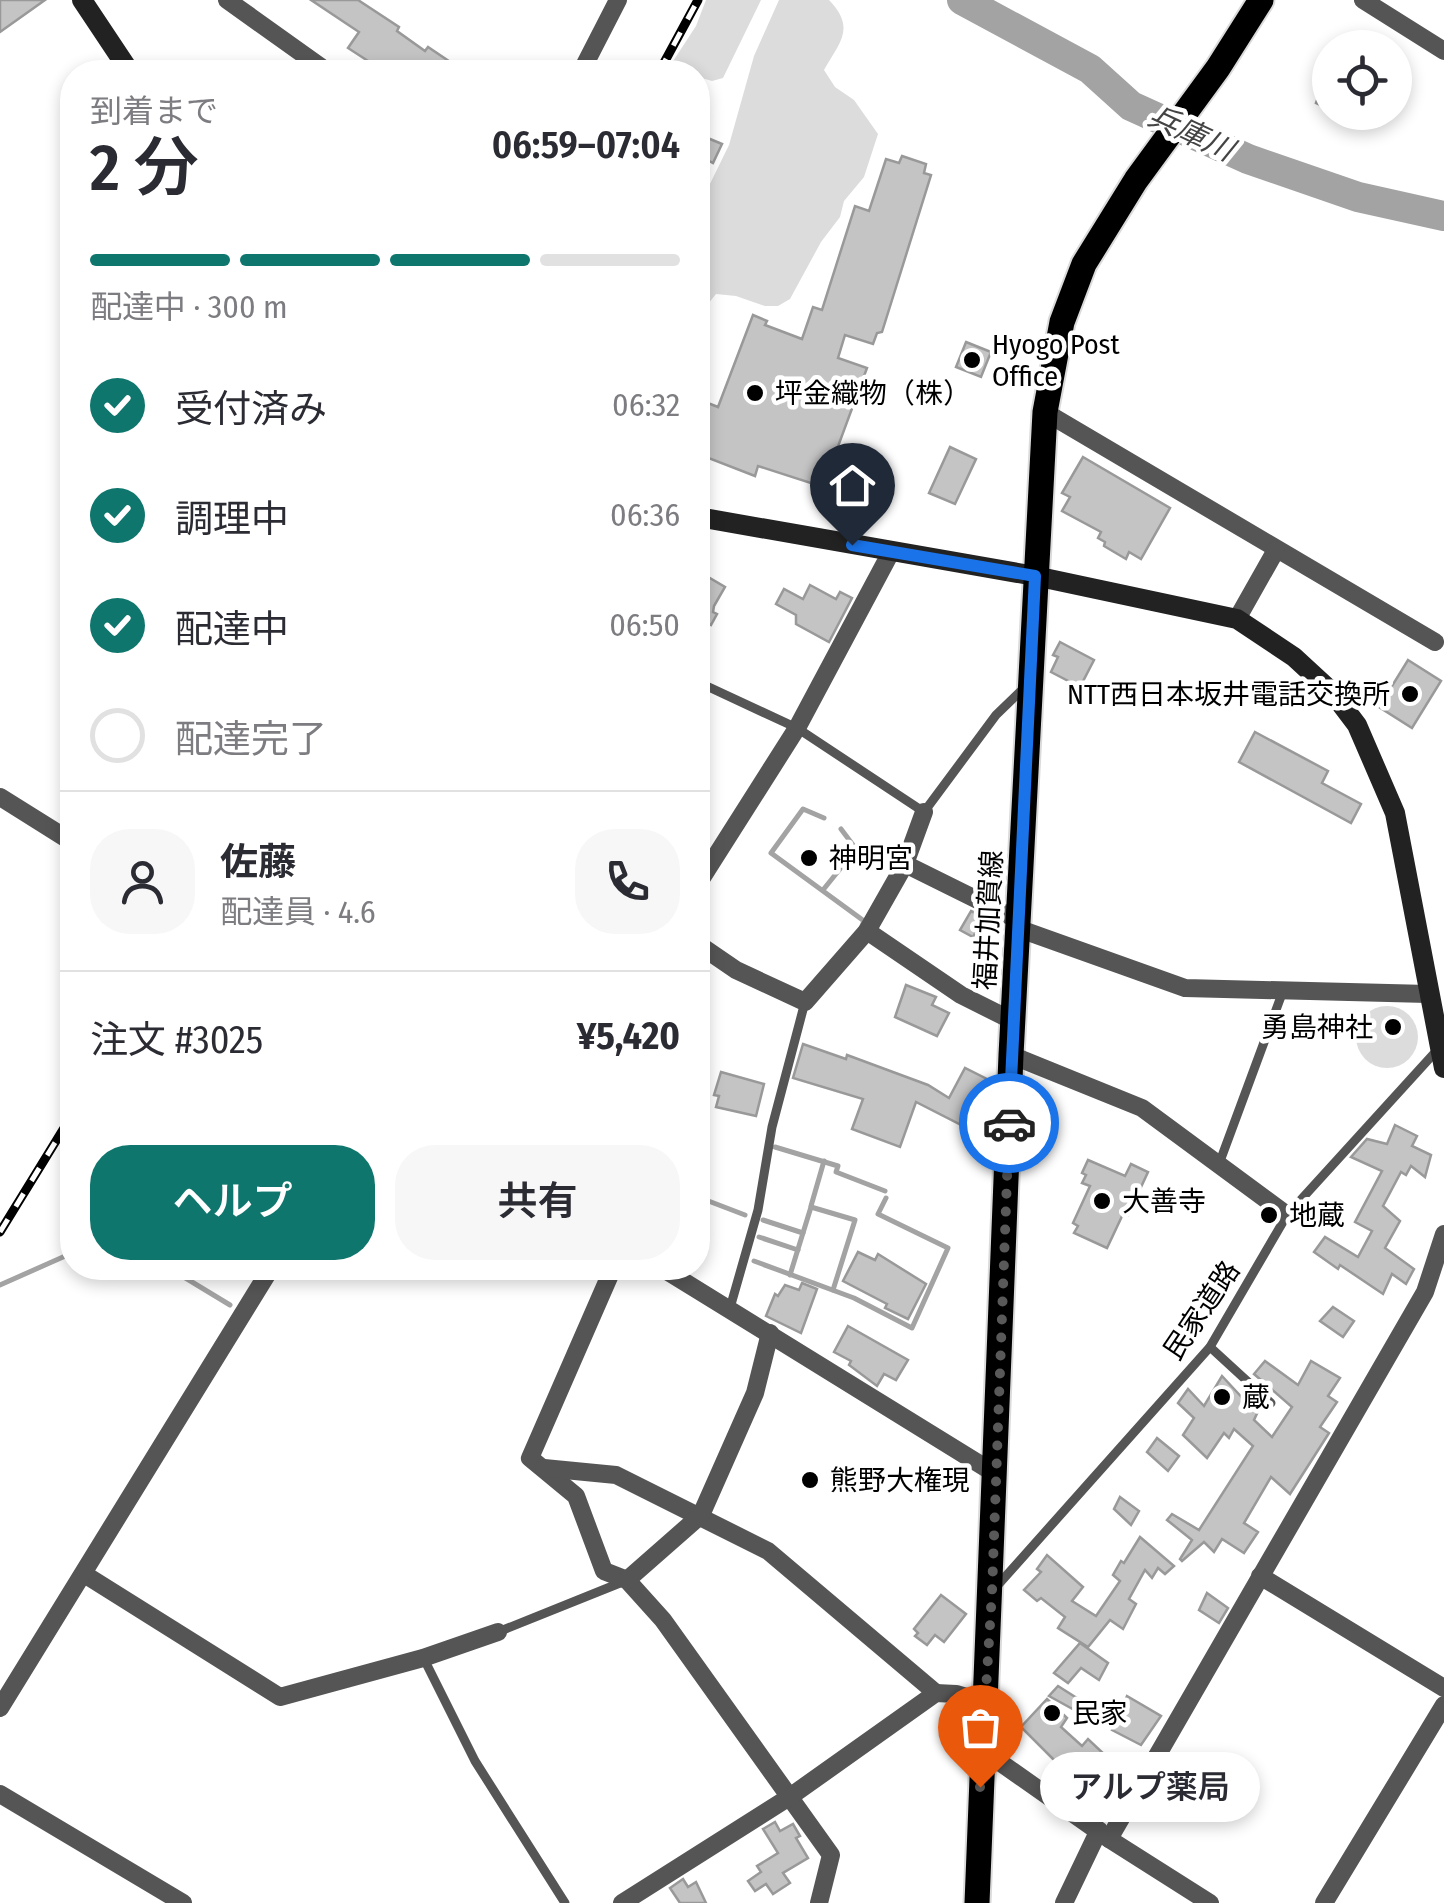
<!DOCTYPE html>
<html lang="ja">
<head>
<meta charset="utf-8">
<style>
	:root { --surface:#fff; --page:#f7f7f7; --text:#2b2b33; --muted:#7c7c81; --line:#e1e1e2; --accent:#0f766e }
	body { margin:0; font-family:"Fira Sans Condensed","Noto Sans JP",sans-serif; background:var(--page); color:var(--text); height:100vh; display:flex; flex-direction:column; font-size:38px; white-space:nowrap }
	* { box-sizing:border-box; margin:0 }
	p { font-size:32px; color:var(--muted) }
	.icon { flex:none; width:55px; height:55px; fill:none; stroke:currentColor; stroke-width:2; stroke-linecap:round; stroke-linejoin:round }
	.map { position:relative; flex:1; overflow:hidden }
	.details { position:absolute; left:60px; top:60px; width:650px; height:1220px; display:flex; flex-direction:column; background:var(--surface); border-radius:40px; box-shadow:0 5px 15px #0003 }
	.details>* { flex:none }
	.buttons { position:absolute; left:1312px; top:30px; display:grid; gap:20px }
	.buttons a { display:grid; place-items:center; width:100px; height:100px; border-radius:50%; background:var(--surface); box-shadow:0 5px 15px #0003; font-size:50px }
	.pin { position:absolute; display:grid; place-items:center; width:85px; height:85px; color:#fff; margin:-102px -42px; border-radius:50% 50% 50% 0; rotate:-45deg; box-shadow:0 0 10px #0007 }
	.pin .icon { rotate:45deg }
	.courier { position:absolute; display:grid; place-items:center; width:100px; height:100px; margin:-50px; border:8px solid #1a73e8; border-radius:50%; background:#fff; color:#222; box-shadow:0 2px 12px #0007 }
	.bubble { position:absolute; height:70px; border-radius:35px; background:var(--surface); box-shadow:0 5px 15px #0003; font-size:32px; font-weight:600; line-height:70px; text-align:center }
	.headline em { font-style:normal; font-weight:600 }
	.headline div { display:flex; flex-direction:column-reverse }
	.headline { display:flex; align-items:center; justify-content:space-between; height:170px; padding:0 30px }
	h1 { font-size:65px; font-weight:600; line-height:75px }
	.bar { display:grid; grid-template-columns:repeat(4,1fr); gap:15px 10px; align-content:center; height:120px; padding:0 30px }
	.bar i { height:12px; border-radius:8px; background:var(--line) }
	.bar .selected { background:var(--accent) }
	.bar p { grid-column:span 4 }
	.line { display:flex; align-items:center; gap:25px; padding:0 30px; border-top:2px solid var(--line) }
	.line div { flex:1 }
	.round { display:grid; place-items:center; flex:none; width:105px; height:105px; border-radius:40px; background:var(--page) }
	ol { padding:0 30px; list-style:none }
	li { display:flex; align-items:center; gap:30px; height:110px }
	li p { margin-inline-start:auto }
	li .icon { padding:10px; border-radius:50%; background:var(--accent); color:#fff; stroke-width:4 }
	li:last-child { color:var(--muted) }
	li i { width:55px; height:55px; border:5px solid var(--line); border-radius:50% }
	.primary-button { display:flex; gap:20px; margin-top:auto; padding:20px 30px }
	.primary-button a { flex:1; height:115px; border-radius:40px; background:var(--accent); color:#fff; font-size:40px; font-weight:600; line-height:115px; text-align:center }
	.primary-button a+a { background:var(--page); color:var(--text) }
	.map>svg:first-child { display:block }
	.green { fill:#dcdcdc }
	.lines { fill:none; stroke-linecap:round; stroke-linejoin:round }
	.stream { stroke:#a3a3a3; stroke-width:5 }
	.river { stroke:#a3a3a3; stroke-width:30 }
	.building { fill:#c4c4c4; stroke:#999; stroke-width:2.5 }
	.primary-casing { stroke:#dbdbdb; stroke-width:29 }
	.lane { stroke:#555; stroke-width:9 }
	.street { stroke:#555; stroke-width:18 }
	.secondary { stroke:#222; stroke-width:20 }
	.primary { stroke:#000; stroke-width:25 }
	.rail-casing { stroke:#000; stroke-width:9 }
	.rail { stroke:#fff; stroke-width:5; stroke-dasharray:15; stroke-linecap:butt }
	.done { stroke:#595959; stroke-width:10; stroke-dasharray:0 18 }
	.route { stroke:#1a73e8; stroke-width:12 }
	.poi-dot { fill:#000; stroke:#fff; stroke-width:4 }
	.labels { text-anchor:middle; stroke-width:9; stroke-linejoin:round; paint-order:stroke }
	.poi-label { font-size:28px; fill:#000; stroke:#fff; text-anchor:start }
	.street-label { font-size:28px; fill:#000; stroke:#fff }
	.water-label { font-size:30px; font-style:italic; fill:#444; stroke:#fff }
</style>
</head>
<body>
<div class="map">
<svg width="1444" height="1903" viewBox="0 0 1444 1903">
	<rect width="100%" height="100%" fill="#fff"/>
	<g class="green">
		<polygon points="706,0 761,0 723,78 712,81 698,77 698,72 666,72 696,26"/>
		<path d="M779 0H829C856 28 840 42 824 70L835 87 854 100 878 134 864 177 844 201 840 217 821 242 790 299 778 306H765L736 296 716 294 704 309 698 311V188L707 190 729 145 754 56Z"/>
		<circle cx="1387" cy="1037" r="31"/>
	</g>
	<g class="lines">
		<g class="stream">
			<polyline points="824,818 803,809 771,853 864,921 862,926"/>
			<polyline points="823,890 856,849 841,829"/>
			<polyline points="775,1147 838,1166 836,1172 885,1191"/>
			<polyline points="698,1197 745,1215"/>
			<polyline points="811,1206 824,1161"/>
			<polyline points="763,1220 803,1233"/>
			<polyline points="759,1237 798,1250"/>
			<polyline points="754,1261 854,1298 912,1328 948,1248 878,1214 886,1198"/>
			<polyline points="169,1268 230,1305"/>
			<polyline points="790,1275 811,1207 855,1220 833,1290"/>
			<polyline points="0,1285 72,1253"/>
		</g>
		<polyline class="river" points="962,0 1090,69 1131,106 1248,159 1358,197 1444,216"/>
	</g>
	<g class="building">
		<polygon points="0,0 45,0 0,32"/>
		<polygon points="311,0 358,0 399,27 397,31 425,51 428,47 465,72 385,72 348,48 359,32"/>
		<polygon points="1328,68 1330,68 1330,109 1316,103"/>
		<polygon points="698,134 722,144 713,163 698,155"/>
		<polygon points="902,156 926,164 924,173 931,175 882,332 877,333 873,344 845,335 838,358 867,368 823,487 758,466 755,476 698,454 698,399 718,407 753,315 767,321 765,325 802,339 813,307 822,310 855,206 869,211 886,159 899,163"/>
		<polygon points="966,342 991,352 981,377 956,367"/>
		<polygon points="950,447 976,459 955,504 929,493"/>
		<polygon points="1083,457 1170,508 1141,559 1129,552 1126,559 1104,546 1105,542 1098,538 1101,532 1062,511 1070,497 1062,493"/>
		<polygon points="698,571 725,587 714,606 713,612 717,614 711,625 698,617"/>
		<polygon points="810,585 836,599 840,592 852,598 829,642 796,624 796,615 776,604 784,589 803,599"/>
		<polygon points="1060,642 1094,660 1080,687 1051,672 1058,657 1053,655"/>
		<polygon points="1408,660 1441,681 1412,728 1379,707"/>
		<polygon points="1255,732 1328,771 1322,783 1361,804 1351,823 1239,762"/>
		<polygon points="971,911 984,917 973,937 960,930"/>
		<polygon points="906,985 936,997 932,1005 949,1013 937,1036 895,1017"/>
		<polygon points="803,1044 846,1059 847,1055 928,1085 949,1098 965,1068 989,1080 972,1113 984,1120 977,1133 916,1102 900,1147 852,1129 863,1099 793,1078"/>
		<polygon points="721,1072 764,1084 756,1116 716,1107 719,1096 714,1095"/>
		<polygon points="1395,1125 1417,1136 1412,1146 1431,1155 1425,1177 1411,1166 1406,1175 1401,1172 1383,1206 1400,1221 1385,1248 1414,1269 1406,1284 1392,1274 1383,1294 1340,1265 1338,1269 1314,1252 1325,1237 1358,1257 1372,1231 1355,1222 1382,1171 1351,1157 1367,1139 1387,1144"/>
		<polygon points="1088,1160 1125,1176 1131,1164 1148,1172 1128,1215 1124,1212 1107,1248 1074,1233 1078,1226 1073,1223 1090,1186 1082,1183 1086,1175 1082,1173"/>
		<polygon points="858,1252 875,1260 878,1254 926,1284 908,1319 885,1308 887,1304 843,1281"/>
		<polygon points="802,1283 817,1289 801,1333 766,1316 775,1294 778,1296 785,1285 799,1290"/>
		<polygon points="1333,1307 1354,1321 1343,1337 1320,1321"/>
		<polygon points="848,1326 908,1360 896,1380 884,1374 877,1386 849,1365 851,1361 834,1352"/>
		<polygon points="1265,1361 1298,1385 1311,1361 1340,1378 1328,1396 1337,1402 1320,1427 1329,1433 1290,1494 1271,1477 1244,1523 1258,1532 1244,1553 1222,1539 1214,1552 1204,1542 1182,1561 1180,1559 1192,1540 1167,1520 1172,1514 1199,1530 1253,1446 1234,1429 1229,1438 1224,1433 1207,1458 1183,1435 1194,1418 1178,1403 1188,1389 1204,1406 1222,1376 1248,1404 1251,1396 1261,1405 1254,1420 1272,1437 1292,1407 1254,1374"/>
		<polygon points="1157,1438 1179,1456 1168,1471 1147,1452"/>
		<polygon points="1120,1497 1139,1511 1131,1525 1114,1509"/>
		<polygon points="1140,1537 1174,1566 1165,1574 1158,1568 1152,1578 1145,1570 1129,1599 1136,1604 1123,1629 1110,1620 1088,1647 1058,1628 1065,1617 1041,1598 1037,1601 1024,1590 1041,1572 1037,1569 1047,1555 1083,1587 1072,1601 1096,1616 1120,1581 1113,1575 1121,1561 1124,1563"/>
		<polygon points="1207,1593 1228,1608 1219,1623 1199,1610"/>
		<polygon points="941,1595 966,1614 944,1642 935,1635 927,1645 915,1636 918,1633 914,1629"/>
		<polygon points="1080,1643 1108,1663 1099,1680 1081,1668 1068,1683 1054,1673"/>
		<polygon points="1058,1686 1094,1709 1089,1718 1049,1696"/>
		<polygon points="1127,1696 1161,1716 1141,1745 1112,1730"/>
		<polygon points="1047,1699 1067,1718 1061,1727 1082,1746 1088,1739 1124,1773 1104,1799 1053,1759 1021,1727"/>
		<polygon points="775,1822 780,1831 793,1824 800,1836 796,1838 808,1858 783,1873 790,1883 773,1894 766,1884 755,1891 748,1881 761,1872 757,1866 778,1853 763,1829"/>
		<polygon points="683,1879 688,1887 696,1882 706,1903 680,1903 670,1888"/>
	</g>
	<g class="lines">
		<g class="primary-casing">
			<polyline id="primary" points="977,1903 1011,1055 1045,412 1062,322 1084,264 1136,180 1218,68 1261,0"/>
		</g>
		<g class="lane">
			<polyline points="698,682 797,728 924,812 996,715 1024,688"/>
			<polyline points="1219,1164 1283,991"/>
			<polyline points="730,1308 758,1210 772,1127 805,1002"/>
			<polyline points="1210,1347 1271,1403"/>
			<polyline points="997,1586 1210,1347 1287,1215 1439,1048"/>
			<polyline points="498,1632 625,1581"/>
			<polyline points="424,1659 475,1761 565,1903"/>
		</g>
		<g class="street">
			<polyline points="227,0 328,72"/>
			<polyline points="1363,0 1444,51"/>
			<polyline points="581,72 618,0"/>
			<polyline points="1045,412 1435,642"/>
			<polyline points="1237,619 1276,550"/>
			<polyline points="0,797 72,842"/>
			<polyline points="905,864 1018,920"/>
			<polyline points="698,884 797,728 891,552"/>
			<polyline points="1017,928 1185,988 1428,994"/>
			<polyline points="867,931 961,995 1013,1021"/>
			<polyline points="698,944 736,970 805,1002 867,931 905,864 924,812"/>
			<polyline points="1011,1055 1142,1108 1287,1215"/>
			<polyline points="613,1268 530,1458 576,1496 604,1571 627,1580 663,1620 831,1855 819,1903"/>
			<polyline points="662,1268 994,1473"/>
			<polyline points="544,1468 616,1475 768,1551 936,1693"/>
			<polyline points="84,1574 280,1697 423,1658 498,1632"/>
			<polyline points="1260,1576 1444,1688"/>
			<polyline points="627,1580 701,1515 755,1393 770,1333"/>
			<polyline points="0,1708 271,1268"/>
			<polyline points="981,1749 1109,1839 1210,1903"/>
			<polyline points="0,1794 183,1903"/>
			<polyline points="1109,1839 1425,1292 1444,1234"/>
			<polyline points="622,1903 791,1796 936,1693 956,1694 983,1702"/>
			<polyline points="1064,1903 1099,1830"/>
			<polyline points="1324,1903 1444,1705"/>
		</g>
		<g class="secondary">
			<polyline points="82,0 130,72"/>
			<polyline points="698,517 1035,576 1237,619 1294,657 1332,692 1357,725 1395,813 1444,1068"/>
		</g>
		<use href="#primary" class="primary"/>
		<g class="rail-casing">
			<g id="rail">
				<polyline points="659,72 698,0"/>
				<polyline points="0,1232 72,1115"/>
			</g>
		</g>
		<use href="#rail" class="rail"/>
	</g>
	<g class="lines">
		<polyline class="done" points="980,1787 992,1592 1009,1123"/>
		<polyline class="route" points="852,545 1035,576 1009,1123"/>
	</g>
	<g class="poi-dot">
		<circle cx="972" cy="360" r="10"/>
		<circle cx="755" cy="393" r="10"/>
		<circle cx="1410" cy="694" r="10"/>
		<circle cx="809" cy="858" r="10"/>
		<circle cx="1393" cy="1027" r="10"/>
		<circle cx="1102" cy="1201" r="10"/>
		<circle cx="1269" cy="1215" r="10"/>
		<circle cx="1222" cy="1397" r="10"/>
		<circle cx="810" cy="1480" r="10"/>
		<circle cx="1052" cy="1713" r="10"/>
	</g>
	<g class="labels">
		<g class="poi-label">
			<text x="992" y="354">Hyogo Post<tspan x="992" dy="32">Office</tspan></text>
			<text x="775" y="403">坪金織物（株）</text>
			<text x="1390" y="704" text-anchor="end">NTT西日本坂井電話交換所</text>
			<text x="829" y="868">神明宮</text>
			<text x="1373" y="1037" text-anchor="end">勇島神社</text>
			<text x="1122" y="1211">大善寺</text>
			<text x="1289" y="1225">地蔵</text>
			<text x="1242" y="1407">蔵</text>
			<text x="830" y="1490">熊野大権現</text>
			<text x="1072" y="1723">民家</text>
		</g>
		<g class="street-label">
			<text transform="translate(988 920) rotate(-87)" y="10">福井加賀線</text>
			<text transform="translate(1201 1310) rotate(-56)" y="10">民家道路</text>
		</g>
		<g class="water-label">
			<text transform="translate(1191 133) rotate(25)" y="10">兵庫川</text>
		</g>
	</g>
</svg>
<div class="buttons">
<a><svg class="icon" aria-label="locate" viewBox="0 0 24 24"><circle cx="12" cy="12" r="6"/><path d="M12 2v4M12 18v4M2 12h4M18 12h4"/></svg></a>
</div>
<div class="pin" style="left:980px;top:1787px;background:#ea580c"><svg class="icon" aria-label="bag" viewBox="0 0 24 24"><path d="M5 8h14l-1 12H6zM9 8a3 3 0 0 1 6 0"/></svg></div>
<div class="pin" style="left:852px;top:545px;background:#1f2937"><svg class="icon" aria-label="home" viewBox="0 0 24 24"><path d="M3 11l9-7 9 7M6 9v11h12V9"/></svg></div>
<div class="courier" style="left:1009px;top:1123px"><svg class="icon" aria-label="car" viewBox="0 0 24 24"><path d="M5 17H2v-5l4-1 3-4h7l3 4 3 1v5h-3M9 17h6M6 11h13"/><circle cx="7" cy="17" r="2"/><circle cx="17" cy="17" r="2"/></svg></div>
<div class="bubble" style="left:1040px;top:1752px;width:220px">アルプ薬局</div>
<section class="details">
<div class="headline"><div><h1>2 分</h1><p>到着まで</p></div><em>06:59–07:04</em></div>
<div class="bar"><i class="selected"></i><i class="selected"></i><i class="selected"></i><i></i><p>配達中 · 300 m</p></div>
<ol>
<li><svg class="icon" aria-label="check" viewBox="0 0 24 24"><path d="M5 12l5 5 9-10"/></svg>受付済み<p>06:32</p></li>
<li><svg class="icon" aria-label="check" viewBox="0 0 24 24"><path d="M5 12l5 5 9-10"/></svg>調理中<p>06:36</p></li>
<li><svg class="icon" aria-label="check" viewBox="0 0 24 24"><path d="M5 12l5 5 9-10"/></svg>配達中<p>06:50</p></li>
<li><i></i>配達完了</li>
</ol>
<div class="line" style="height:180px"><a class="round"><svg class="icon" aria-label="person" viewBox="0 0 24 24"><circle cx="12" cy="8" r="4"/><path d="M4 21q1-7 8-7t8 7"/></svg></a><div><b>佐藤</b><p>配達員 · 4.6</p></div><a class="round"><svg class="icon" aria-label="phone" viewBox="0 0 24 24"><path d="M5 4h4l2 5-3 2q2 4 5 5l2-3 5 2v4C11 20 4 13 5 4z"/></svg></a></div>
<div class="line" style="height:130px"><div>注文 #3025</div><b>¥5,420</b></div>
<div class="primary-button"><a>ヘルプ</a><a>共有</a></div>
</section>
</div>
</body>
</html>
